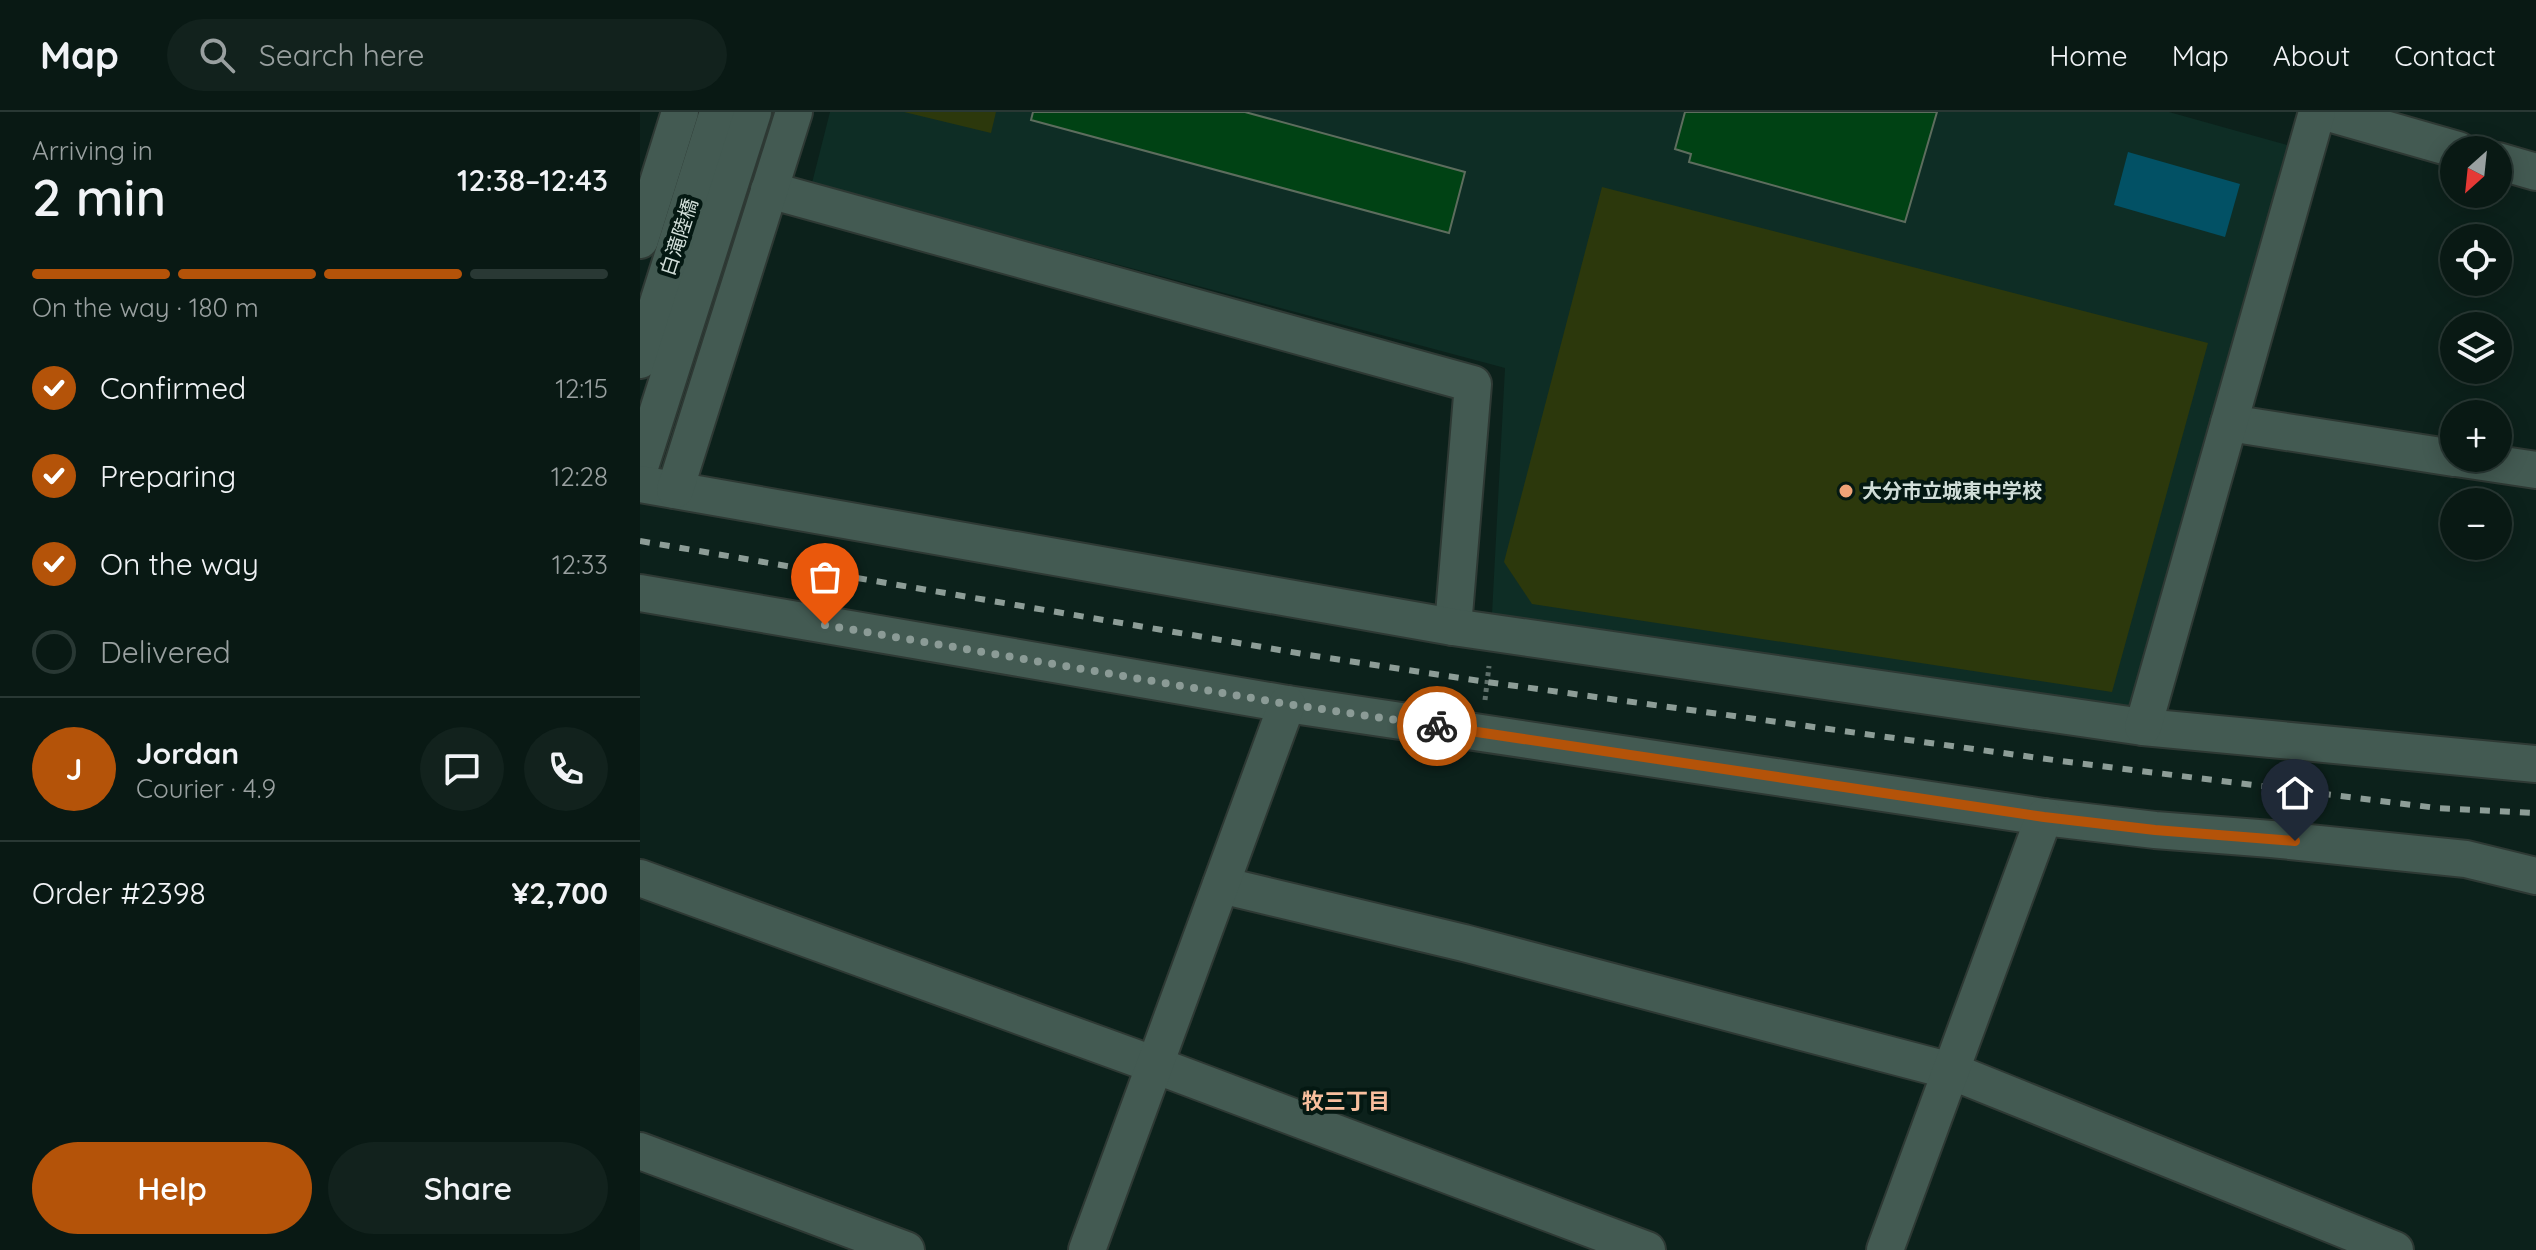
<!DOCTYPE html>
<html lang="en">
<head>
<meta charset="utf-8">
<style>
	:root { --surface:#091914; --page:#12221d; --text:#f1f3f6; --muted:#99a0a0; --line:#293834; --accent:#b45309 }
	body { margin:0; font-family:Quicksand,"Noto Sans JP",sans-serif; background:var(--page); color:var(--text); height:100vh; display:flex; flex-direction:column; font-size:30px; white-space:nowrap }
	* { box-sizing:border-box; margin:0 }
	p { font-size:26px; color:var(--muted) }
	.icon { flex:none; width:44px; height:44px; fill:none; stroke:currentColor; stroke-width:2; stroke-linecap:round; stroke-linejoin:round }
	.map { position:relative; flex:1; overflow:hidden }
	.side { display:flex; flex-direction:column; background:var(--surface); width:640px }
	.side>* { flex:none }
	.needle { width:52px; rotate:207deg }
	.buttons { position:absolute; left:1800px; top:24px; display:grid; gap:16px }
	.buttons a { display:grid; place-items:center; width:72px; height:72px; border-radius:50%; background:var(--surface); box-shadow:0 4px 20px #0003,0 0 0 2px var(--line); font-size:40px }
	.pin { position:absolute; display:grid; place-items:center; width:68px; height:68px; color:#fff; margin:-82px -34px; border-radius:50% 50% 50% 0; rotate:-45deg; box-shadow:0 0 8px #0007 }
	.pin .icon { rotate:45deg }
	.courier { position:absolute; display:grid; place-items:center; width:80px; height:80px; margin:-40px; border:6px solid #b45309; border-radius:50%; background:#fff; color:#222; box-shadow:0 2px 10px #0007 }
	.head em { font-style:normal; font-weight:600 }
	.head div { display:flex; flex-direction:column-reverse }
	.head { display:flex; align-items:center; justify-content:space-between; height:136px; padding:0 32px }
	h1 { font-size:52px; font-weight:600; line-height:60px }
	.bar { display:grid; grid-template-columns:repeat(4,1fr); gap:12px 8px; align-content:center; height:96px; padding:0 32px }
	.bar i { height:10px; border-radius:6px; background:var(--line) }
	.bar .current { background:var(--accent) }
	.bar p { grid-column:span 4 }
	.line { display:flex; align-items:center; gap:20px; padding:0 32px; border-top:2px solid var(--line) }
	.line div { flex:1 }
	.round { display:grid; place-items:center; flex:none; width:84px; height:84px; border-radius:42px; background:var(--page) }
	ol { padding:0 32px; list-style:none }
	li { display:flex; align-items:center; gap:24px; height:88px }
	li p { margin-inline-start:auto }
	li .icon { padding:8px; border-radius:50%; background:var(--accent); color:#fff; stroke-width:4 }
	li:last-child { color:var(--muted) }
	li i { width:44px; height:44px; border:4px solid var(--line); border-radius:50% }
	.cta { display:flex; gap:16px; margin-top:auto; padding:16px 32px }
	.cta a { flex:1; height:92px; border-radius:48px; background:var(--accent); color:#fff; font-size:32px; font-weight:600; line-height:92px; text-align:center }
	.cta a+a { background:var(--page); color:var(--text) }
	header { display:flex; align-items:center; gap:48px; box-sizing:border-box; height:112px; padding:0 40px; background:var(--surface); border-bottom:2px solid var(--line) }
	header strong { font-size:38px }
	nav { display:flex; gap:44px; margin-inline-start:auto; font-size:28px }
	.search { width:560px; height:72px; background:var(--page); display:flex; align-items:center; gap:20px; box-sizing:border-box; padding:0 28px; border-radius:44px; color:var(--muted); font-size:30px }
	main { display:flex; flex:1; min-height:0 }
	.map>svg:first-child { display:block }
	.built { fill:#0e2d25 }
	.green { fill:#2c380c }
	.water { fill:#025165 }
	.building { fill:#004214; stroke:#5d6d5e; stroke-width:2 }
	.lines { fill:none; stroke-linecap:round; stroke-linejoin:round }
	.minor-casing { stroke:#2e3934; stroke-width:40 }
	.path { stroke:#5f706b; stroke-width:5; stroke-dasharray:4 4; stroke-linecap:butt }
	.minor { stroke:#435a52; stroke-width:36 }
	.rail { stroke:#8d9d97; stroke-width:6; stroke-dasharray:10 10; stroke-linecap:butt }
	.done { stroke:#8b9b96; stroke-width:8; stroke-dasharray:0 14.4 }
	.route { stroke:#b45309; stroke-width:10 }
	.poi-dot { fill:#efa377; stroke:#041812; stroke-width:3 }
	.labels { text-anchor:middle; stroke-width:8; stroke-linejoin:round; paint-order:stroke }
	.street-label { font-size:20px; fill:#d0ddd8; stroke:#041812 }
	.poi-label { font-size:20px; font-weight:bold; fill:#d0ddd8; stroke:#041812; text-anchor:start }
	.neighbourhood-label { font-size:22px; font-weight:bold; fill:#f9bf9e; stroke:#041812 }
</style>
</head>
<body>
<header>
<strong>Map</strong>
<div class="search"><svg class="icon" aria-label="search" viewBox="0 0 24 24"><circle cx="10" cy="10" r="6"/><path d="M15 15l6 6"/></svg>Search here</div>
<nav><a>Home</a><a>Map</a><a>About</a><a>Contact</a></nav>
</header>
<main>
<section class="side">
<div class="head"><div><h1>2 min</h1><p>Arriving in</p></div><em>12:38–12:43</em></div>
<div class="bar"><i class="current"></i><i class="current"></i><i class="current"></i><i></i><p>On the way · 180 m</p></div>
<ol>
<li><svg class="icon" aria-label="check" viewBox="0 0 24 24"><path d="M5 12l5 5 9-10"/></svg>Confirmed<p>12:15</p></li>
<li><svg class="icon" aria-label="check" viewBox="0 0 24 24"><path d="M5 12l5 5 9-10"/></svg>Preparing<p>12:28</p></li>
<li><svg class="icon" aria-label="check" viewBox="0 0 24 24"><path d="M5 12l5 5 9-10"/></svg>On the way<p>12:33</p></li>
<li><i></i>Delivered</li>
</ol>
<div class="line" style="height:144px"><b class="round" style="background:var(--accent);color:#fff">J</b><div><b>Jordan</b><p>Courier · 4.9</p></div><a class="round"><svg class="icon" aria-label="chat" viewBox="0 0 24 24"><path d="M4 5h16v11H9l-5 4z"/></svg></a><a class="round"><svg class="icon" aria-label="phone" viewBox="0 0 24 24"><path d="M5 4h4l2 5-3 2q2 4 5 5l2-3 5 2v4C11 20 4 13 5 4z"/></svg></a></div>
<div class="line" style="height:104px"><div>Order #2398</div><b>¥2,700</b></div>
<div class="cta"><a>Help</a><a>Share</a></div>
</section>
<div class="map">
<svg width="1896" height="1138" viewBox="0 0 1896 1138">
	<rect width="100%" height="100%" fill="#0c211b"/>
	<polygon class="built" points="190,0 1529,0 1654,35 1488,597 852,502 865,256 172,71"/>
	<g class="green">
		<polygon points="264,0 356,0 351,21"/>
		<polygon points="962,75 1568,231 1472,580 892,492 864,450"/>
	</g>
	<polygon class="water" points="1488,40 1600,72 1585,125 1474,93"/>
	<g class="building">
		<polygon points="393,0 605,0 825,60 809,121 391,8"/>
		<polygon points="1045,0 1297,0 1265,110 1049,50 1051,42 1035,37"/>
	</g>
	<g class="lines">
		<g class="minor-casing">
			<g id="minor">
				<polyline points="1685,0 1818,38"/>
				<polyline points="1858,49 1896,60"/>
				<polyline points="129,78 833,272 813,515"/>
				<polyline points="0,128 40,0"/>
				<polyline points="0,248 78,0"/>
				<polyline points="1589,311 1814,346"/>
				<polyline points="1816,346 1896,358"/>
				<polyline points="0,355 113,0"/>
				<polyline points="0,372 813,515 1503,615 1896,652"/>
				<polyline points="35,378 154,0"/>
				<polyline points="0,481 647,592 1404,705 1515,718 1631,727 1826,747 1896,764"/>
				<polyline points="1503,615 1677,0"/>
				<polyline points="0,766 515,953 1007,1138"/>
				<polyline points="581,773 824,831 1311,959 1755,1138"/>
				<polyline points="0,1039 266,1138"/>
				<polyline points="447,1138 647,592"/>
				<polyline points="1245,1138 1404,705"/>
			</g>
		</g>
		<polyline class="path" points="845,588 849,554"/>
		<use href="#minor" class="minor"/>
		<polyline class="rail" points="0,429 669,543 847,570 1421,649 1797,696 1896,701"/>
	</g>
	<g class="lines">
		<polyline class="done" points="185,513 647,592 797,614"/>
		<polyline class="route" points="797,614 1404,705 1515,718 1655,729"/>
	</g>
	<circle class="poi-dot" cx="1206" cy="379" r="8"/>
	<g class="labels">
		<g class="street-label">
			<text transform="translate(39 125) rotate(-72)" y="7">白滝陸橋</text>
		</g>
		<g class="poi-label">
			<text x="1222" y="386">大分市立城東中学校</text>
		</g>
		<g class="neighbourhood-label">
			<text x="706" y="997">牧三丁目</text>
		</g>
	</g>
</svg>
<div class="buttons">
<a><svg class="needle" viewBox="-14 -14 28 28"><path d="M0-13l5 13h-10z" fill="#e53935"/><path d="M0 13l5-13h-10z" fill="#99a0a0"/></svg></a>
<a><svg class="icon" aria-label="locate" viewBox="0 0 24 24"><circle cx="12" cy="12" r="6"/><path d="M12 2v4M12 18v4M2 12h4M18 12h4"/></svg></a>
<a><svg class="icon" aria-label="layers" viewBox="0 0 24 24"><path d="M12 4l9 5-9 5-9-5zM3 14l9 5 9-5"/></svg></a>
<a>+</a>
<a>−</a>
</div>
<div class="pin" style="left:185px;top:513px;background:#ea580c"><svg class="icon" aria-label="bag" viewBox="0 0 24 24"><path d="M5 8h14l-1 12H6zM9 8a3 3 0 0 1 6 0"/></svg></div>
<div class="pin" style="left:1655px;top:729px;background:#1f2937"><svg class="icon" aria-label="home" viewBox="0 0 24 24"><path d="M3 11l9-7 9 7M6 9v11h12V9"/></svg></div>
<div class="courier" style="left:797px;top:614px"><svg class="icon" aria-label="bike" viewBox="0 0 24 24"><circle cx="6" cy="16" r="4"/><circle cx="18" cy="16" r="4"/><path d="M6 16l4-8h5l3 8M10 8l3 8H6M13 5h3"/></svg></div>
</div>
</main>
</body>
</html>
